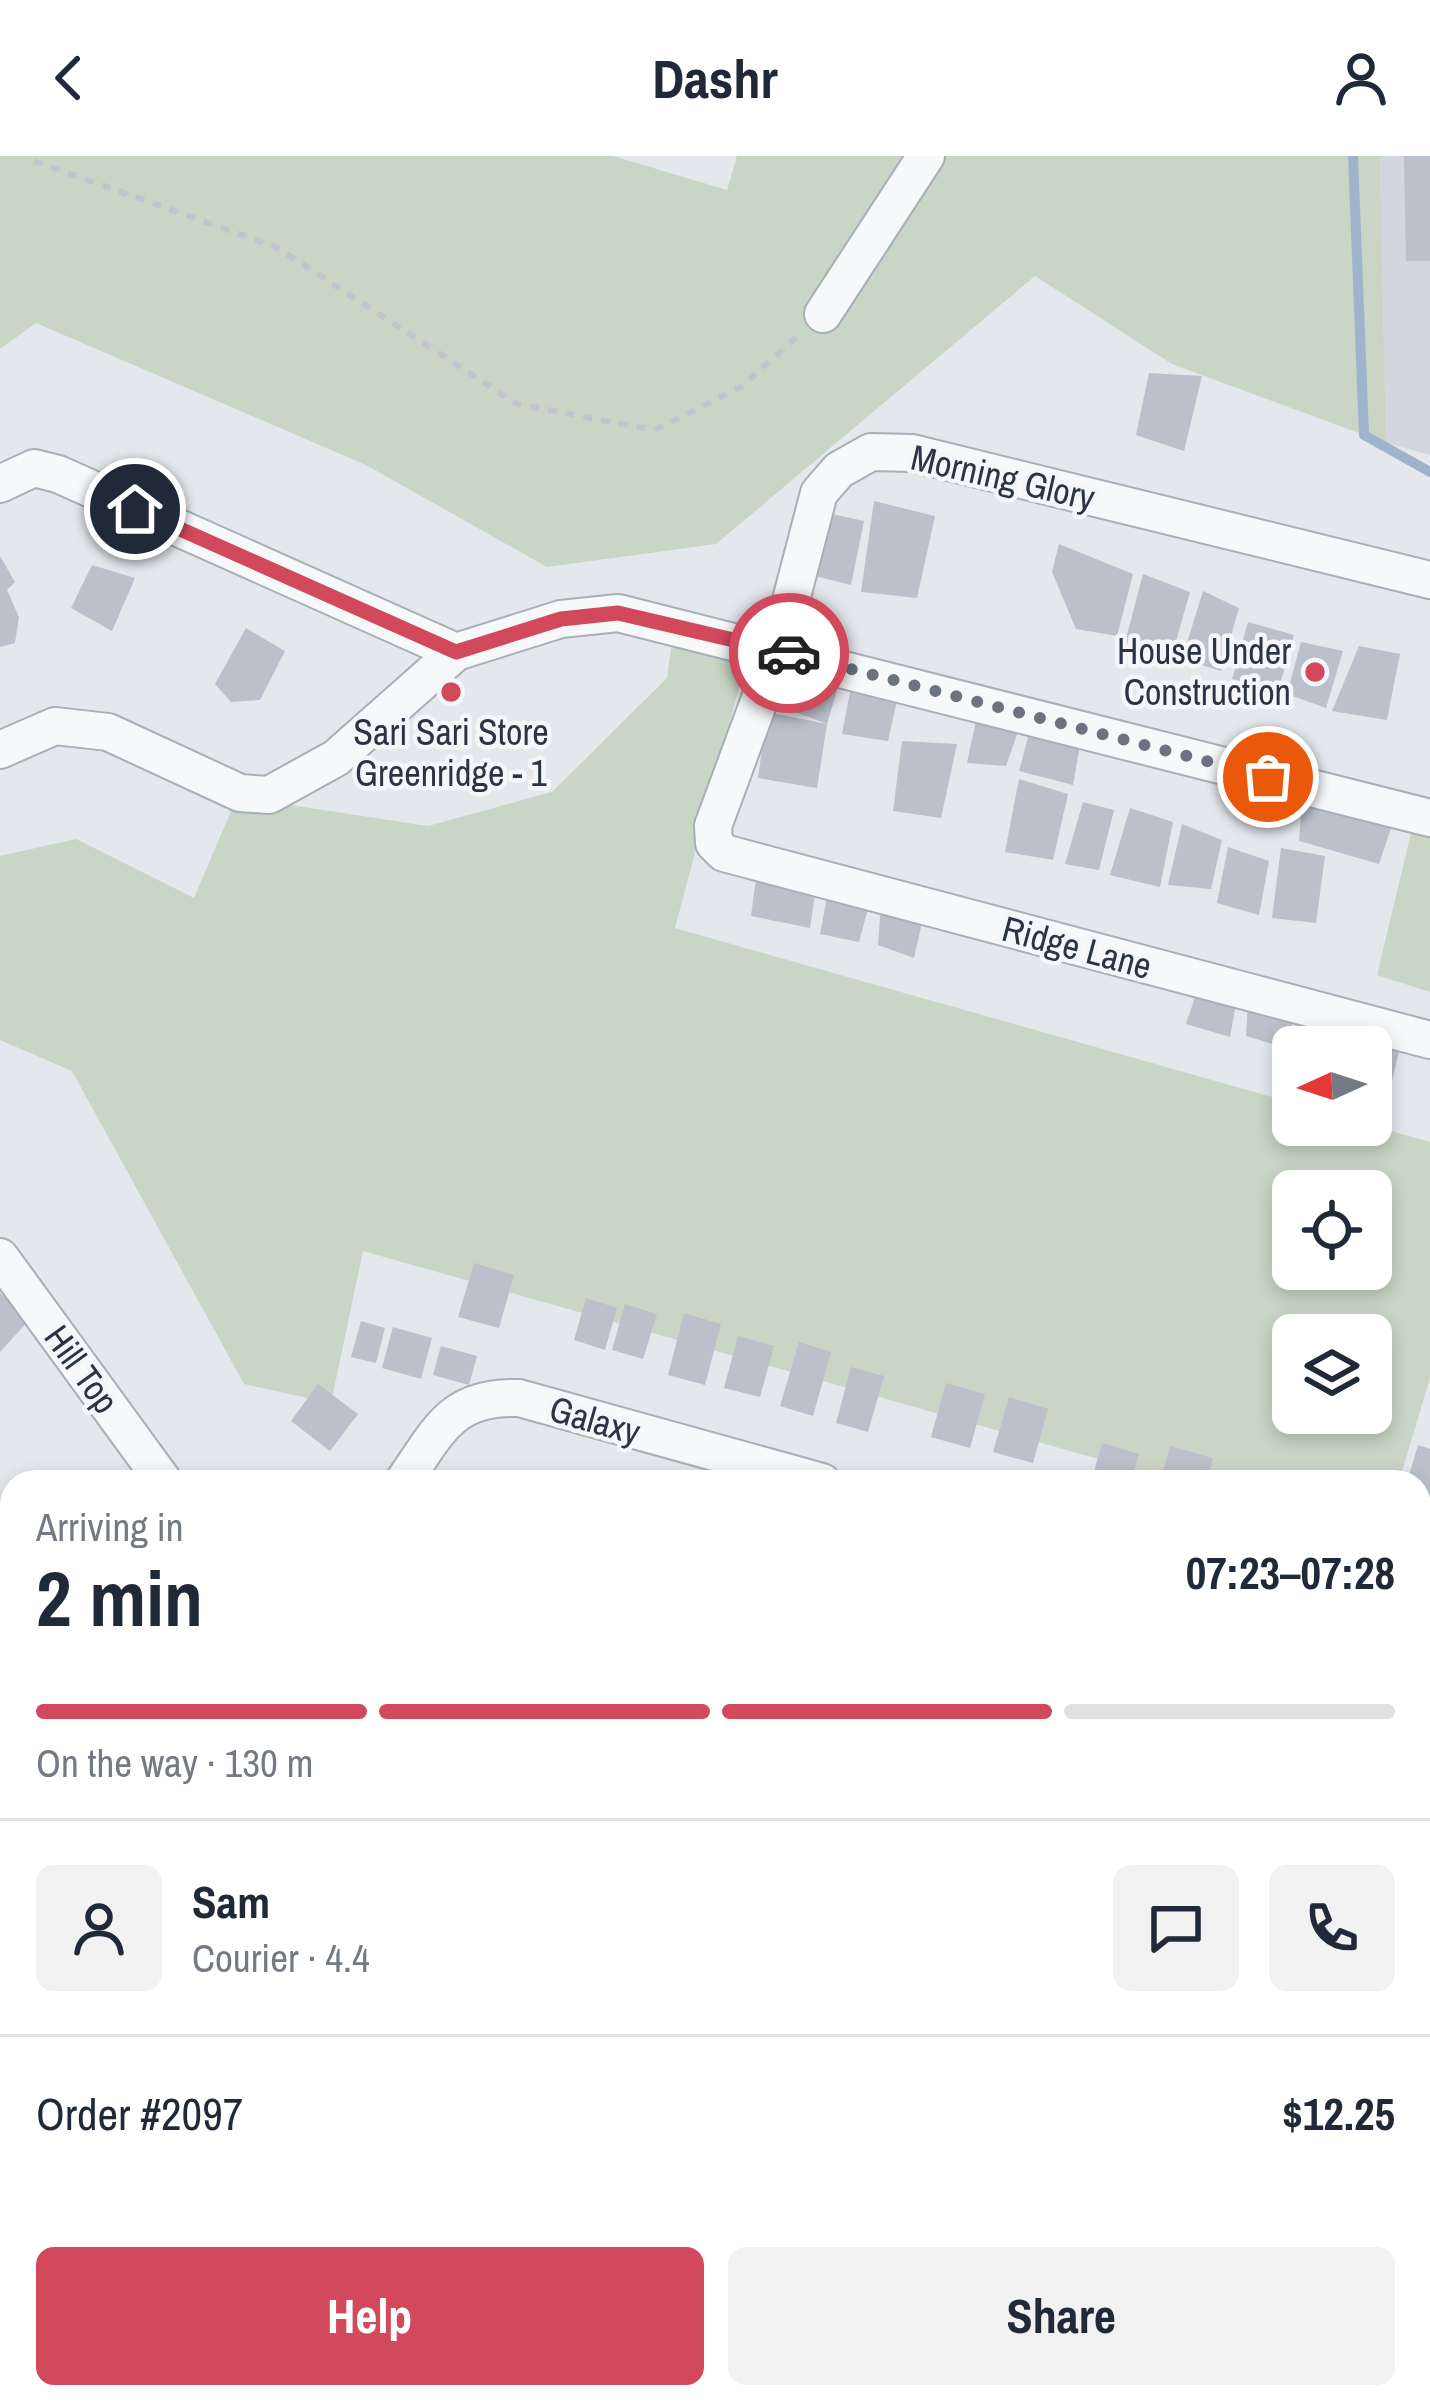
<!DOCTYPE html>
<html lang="en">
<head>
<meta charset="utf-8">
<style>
	:root { --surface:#fff; --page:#f2f2f3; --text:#1f2937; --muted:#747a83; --line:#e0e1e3; --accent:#d1495b }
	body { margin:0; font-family:"Archivo Narrow",sans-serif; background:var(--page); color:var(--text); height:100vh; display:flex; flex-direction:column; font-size:45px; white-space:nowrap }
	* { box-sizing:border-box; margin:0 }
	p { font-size:39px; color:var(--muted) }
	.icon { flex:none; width:66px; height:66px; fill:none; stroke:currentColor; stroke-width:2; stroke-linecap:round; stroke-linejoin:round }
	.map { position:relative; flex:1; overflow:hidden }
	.panel { position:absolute; left:0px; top:1314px; width:1431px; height:939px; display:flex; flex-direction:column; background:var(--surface); border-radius:36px 36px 0 0; box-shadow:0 6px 18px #0003 }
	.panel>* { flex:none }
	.needle { width:78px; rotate:267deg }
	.tools { position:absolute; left:1272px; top:870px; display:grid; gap:24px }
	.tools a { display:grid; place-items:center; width:120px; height:120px; border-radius:18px; background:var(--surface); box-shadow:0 6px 18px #0003; font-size:60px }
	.pin { position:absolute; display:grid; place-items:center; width:102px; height:102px; color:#fff; margin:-51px; border:6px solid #fff; border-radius:50%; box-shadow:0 3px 12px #0007 }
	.courier { position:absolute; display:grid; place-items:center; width:120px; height:120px; margin:-60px; border:9px solid #d1495b; border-radius:50%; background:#fff; color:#222; box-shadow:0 3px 15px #0007 }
	.summary em { font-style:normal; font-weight:700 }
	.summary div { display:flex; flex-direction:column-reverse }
	.summary { display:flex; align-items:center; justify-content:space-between; height:204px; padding:0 36px }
	h1 { font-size:78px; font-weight:700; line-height:90px }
	.bar { display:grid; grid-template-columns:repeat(4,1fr); gap:18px 12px; align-content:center; height:144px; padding:0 36px }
	.bar i { height:15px; border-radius:9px; background:var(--line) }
	.bar .active { background:var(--accent) }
	.bar p { grid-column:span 4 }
	.line { display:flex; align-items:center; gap:30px; padding:0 36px; border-top:3px solid var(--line) }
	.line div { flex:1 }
	.round { display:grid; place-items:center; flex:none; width:126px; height:126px; border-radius:18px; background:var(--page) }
	.action { display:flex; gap:24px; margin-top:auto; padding:24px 36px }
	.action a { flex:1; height:138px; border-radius:18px; background:var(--accent); color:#fff; font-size:48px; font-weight:700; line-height:138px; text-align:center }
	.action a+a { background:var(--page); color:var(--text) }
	header { display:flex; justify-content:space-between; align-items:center; height:156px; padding:0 36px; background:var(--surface); font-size:54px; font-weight:700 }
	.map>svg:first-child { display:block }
	.built { fill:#d2d6de }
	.green { fill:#c9d6c5; fill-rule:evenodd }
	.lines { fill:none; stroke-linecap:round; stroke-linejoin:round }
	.stream { stroke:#9fb4cc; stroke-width:10 }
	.building { fill:#bbc0ca }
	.minor-casing { stroke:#a9aeb7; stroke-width:40 }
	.path { stroke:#c2c5cb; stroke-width:6; stroke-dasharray:9 9; stroke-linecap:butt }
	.minor { stroke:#f7f8fa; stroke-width:36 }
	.done { stroke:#6c737f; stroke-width:12; stroke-dasharray:0 21.6 }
	.route { stroke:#d1495b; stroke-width:15 }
	.poi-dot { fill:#d1495b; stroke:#f4f6f9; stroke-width:4.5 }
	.labels { text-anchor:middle; stroke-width:9; stroke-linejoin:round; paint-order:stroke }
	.street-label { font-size:36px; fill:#2b3445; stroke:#f4f6f9 }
	.poi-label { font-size:36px; fill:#2b3445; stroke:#f4f6f9; text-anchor:end }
</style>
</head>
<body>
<header><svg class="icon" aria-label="back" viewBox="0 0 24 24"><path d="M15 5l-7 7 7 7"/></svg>Dashr<svg class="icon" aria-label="person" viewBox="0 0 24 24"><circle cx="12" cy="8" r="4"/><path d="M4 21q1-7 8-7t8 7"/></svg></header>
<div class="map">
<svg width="1430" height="2252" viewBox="0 0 1430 2252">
	<rect width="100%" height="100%" fill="#e4e7ec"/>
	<polygon class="built" points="1380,0 1430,0 1430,299 1386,287"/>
	<g class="green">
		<polygon points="0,0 613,0 727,34 737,0 1380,0 1386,287 1172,208 1035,120 716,388 547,411 366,309 36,167 0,193"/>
		<path d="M672 486 746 505 675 772 1293 947V969H1370L1430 986V1222L1399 1326H1180L363 1095 331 1247 244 1228 72 915 0 884V700L76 683 194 742 237 641 428 670 552 636 667 522ZM1293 1035H1371V1113H1293ZM1293 1179H1371V1257H1293Z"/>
		<polygon points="1412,673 1430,678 1430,836 1377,819"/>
	</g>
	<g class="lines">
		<polyline class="stream" points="1353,0 1364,279 1430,316"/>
	</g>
	<g class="building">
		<polygon points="1404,0 1430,0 1430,105 1406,105"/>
		<polygon points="1149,217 1202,220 1184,295 1136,279"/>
		<polygon points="874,345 935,360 917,442 861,436"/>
		<polygon points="823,356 864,365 851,429 815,420"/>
		<polygon points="1059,388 1133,418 1117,480 1076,473 1052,416"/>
		<polygon points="0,400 15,426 7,434 19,461 15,487 0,491"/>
		<polygon points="92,409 135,422 112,475 71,452"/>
		<polygon points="1143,418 1190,436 1172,499 1124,490"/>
		<polygon points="1203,435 1239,452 1221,515 1182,503"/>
		<polygon points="1248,466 1294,479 1278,535 1232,523"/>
		<polygon points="246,472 285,495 260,544 231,546 215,528"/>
		<polygon points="1301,486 1343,495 1326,552 1287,538"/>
		<polygon points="1359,490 1400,498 1387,564 1332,555"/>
		<polygon points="790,509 840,524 827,568 779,550"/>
		<polygon points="852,526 898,540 888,585 842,578"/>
		<polygon points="767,556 827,568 817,632 758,622"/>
		<polygon points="977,560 1020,570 1006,610 967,607"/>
		<polygon points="1032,567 1081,583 1073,629 1019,615"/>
		<polygon points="902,585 957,588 941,662 893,655"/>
		<polygon points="1019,623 1068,638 1053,704 1005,696"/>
		<polygon points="1302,643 1394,663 1379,708 1299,685"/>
		<polygon points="1083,646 1114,654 1099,714 1065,708"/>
		<polygon points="1130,652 1173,666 1160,731 1110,719"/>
		<polygon points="1182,668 1222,684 1211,733 1168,729"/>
		<polygon points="1228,691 1269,705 1259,759 1217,747"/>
		<polygon points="1281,692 1325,700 1316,767 1272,762"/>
		<polygon points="757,715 815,738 810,772 751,760"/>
		<polygon points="828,736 869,749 859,786 820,778"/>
		<polygon points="881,749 923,762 914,802 878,789"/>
		<polygon points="1198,832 1236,848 1230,881 1186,868"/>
		<polygon points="1248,845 1295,857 1286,892 1246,880"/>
		<polygon points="1303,860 1343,871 1341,891 1297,891"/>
		<polygon points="1358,874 1401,887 1392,925 1371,919 1371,891 1354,891"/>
		<polygon points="474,1107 514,1119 499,1172 458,1161"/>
		<polygon points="0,1137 29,1164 0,1196"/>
		<polygon points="586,1142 617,1152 605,1194 574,1184"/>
		<polygon points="625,1148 657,1158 643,1203 612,1194"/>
		<polygon points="684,1157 721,1168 705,1229 668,1219"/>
		<polygon points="361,1165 385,1172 376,1207 351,1201"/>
		<polygon points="393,1171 432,1182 421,1223 382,1212"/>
		<polygon points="738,1180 774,1190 760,1241 724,1232"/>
		<polygon points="799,1186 831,1196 813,1260 780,1250"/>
		<polygon points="441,1190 477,1200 469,1229 433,1219"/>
		<polygon points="851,1211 884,1220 868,1276 836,1267"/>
		<polygon points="946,1227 985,1238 970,1292 931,1281"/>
		<polygon points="318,1228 358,1258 330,1295 291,1265"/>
		<polygon points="1009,1241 1048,1253 1033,1307 993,1296"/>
		<polygon points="1102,1287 1139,1298 1131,1326 1091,1326"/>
		<polygon points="1418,1289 1430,1293 1430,1427 1419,1423 1419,1326 1407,1326"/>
		<polygon points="1170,1290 1213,1302 1207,1326 1160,1326"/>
		<polygon points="1419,1517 1430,1519 1430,1575 1419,1573"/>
		<polygon points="12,1551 12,1613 0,1626 0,1564"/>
		<polygon points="9,1849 12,1851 12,1934 0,1924 5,1906 0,1902 0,1860"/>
		<polygon points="1430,2159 1430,2217 1419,2220 1419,2162"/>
		<polygon points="12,2227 12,2241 88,2241 95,2252 9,2252 2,2233"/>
		<polygon points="250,2241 325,2241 326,2252 252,2252"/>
		<polygon points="807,2241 874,2241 879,2252 812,2252"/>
		<polygon points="1052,2241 1127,2241 1130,2252 1055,2252"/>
		<polygon points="1293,2241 1371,2241 1371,2242 1336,2252 1296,2252"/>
	</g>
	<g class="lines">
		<g class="minor-casing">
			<g id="minor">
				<polyline points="823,158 926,0"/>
				<polyline points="0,328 34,312 58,318 456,496"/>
				<polyline points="1430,424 912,297 871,296 839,314 819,337 778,494 713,670 714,687 724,697 1430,884"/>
				<polyline points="0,594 55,570 108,576 240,637 269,639 336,602 456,496 561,463 618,457 1430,662"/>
				<polyline points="0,1101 164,1326"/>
				<path d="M403 1326C439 1275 450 1240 519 1242L822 1326"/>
				<polyline points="0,1404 12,1414"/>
				<polyline points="1419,1501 1430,1505"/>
				<polyline points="0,1545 12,1530"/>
				<polyline points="0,1696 12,1706"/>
				<polyline points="0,1807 12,1790"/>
				<polyline points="0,1964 12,1972"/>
				<polyline points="1419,2042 1430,2039"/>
				<polyline points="148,2241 149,2252"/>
				<polyline points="757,2241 791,2252"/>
				<polyline points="1033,2241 1037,2252"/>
				<polyline points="1274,2241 1278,2252"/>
				<polyline points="379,2252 379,2241"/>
				<polyline points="605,2252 607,2241"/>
			</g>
		</g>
		<polyline class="path" points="34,5 276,91 517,248 654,274 741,231 798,180"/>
		<use href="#minor" class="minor"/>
	</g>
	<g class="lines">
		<polyline class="done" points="789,497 1268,621"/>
		<polyline class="route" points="135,353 456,496 561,463 618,457 789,497"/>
	</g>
	<g class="poi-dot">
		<circle cx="1315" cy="516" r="12"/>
		<circle cx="451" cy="536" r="12"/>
	</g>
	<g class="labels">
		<g class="street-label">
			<text transform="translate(1003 321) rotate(13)" y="13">Morning Glory</text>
			<text transform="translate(1077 791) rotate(15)" y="13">Ridge Lane</text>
			<text transform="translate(82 1213) rotate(54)" y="13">Hill Top</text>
			<text transform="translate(595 1264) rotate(16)" y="13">Galaxy</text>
		</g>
		<g class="poi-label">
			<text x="1291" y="508">House Under<tspan x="1291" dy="41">Construction</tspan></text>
			<text x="451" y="589" text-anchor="middle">Sari Sari Store<tspan x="451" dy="41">Greenridge - 1</tspan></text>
		</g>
	</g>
</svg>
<div class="tools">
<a><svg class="needle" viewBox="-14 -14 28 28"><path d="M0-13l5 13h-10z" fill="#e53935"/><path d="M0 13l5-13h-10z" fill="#747a83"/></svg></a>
<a><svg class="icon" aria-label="locate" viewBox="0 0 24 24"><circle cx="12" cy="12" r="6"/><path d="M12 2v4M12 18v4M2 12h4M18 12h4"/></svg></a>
<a><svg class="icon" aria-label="layers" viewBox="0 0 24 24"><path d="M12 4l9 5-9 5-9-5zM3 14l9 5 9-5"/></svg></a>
</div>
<div class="pin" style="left:1268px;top:621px;background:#ea580c"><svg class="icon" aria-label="bag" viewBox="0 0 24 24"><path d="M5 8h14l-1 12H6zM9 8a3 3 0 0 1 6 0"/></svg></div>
<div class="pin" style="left:135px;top:353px;background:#1f2937"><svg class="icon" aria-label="home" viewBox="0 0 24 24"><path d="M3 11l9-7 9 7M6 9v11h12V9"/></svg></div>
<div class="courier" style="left:789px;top:497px"><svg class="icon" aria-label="car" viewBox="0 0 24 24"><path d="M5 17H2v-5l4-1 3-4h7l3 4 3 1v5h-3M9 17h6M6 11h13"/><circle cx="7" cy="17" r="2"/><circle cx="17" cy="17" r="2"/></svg></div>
<section class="panel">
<div class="summary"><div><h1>2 min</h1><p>Arriving in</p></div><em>07:23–07:28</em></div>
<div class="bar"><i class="active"></i><i class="active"></i><i class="active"></i><i></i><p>On the way · 130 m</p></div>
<div class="line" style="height:216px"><a class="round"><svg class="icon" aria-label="person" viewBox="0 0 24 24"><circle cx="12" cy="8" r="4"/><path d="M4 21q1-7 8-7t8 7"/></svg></a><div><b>Sam</b><p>Courier · 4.4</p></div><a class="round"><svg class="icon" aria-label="chat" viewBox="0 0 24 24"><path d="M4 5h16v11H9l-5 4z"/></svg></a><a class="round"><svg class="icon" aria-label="phone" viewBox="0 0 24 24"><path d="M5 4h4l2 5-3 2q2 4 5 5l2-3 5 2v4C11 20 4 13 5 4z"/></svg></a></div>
<div class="line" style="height:156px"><div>Order #2097</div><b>$12.25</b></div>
<div class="action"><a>Help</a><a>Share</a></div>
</section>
</div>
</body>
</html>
